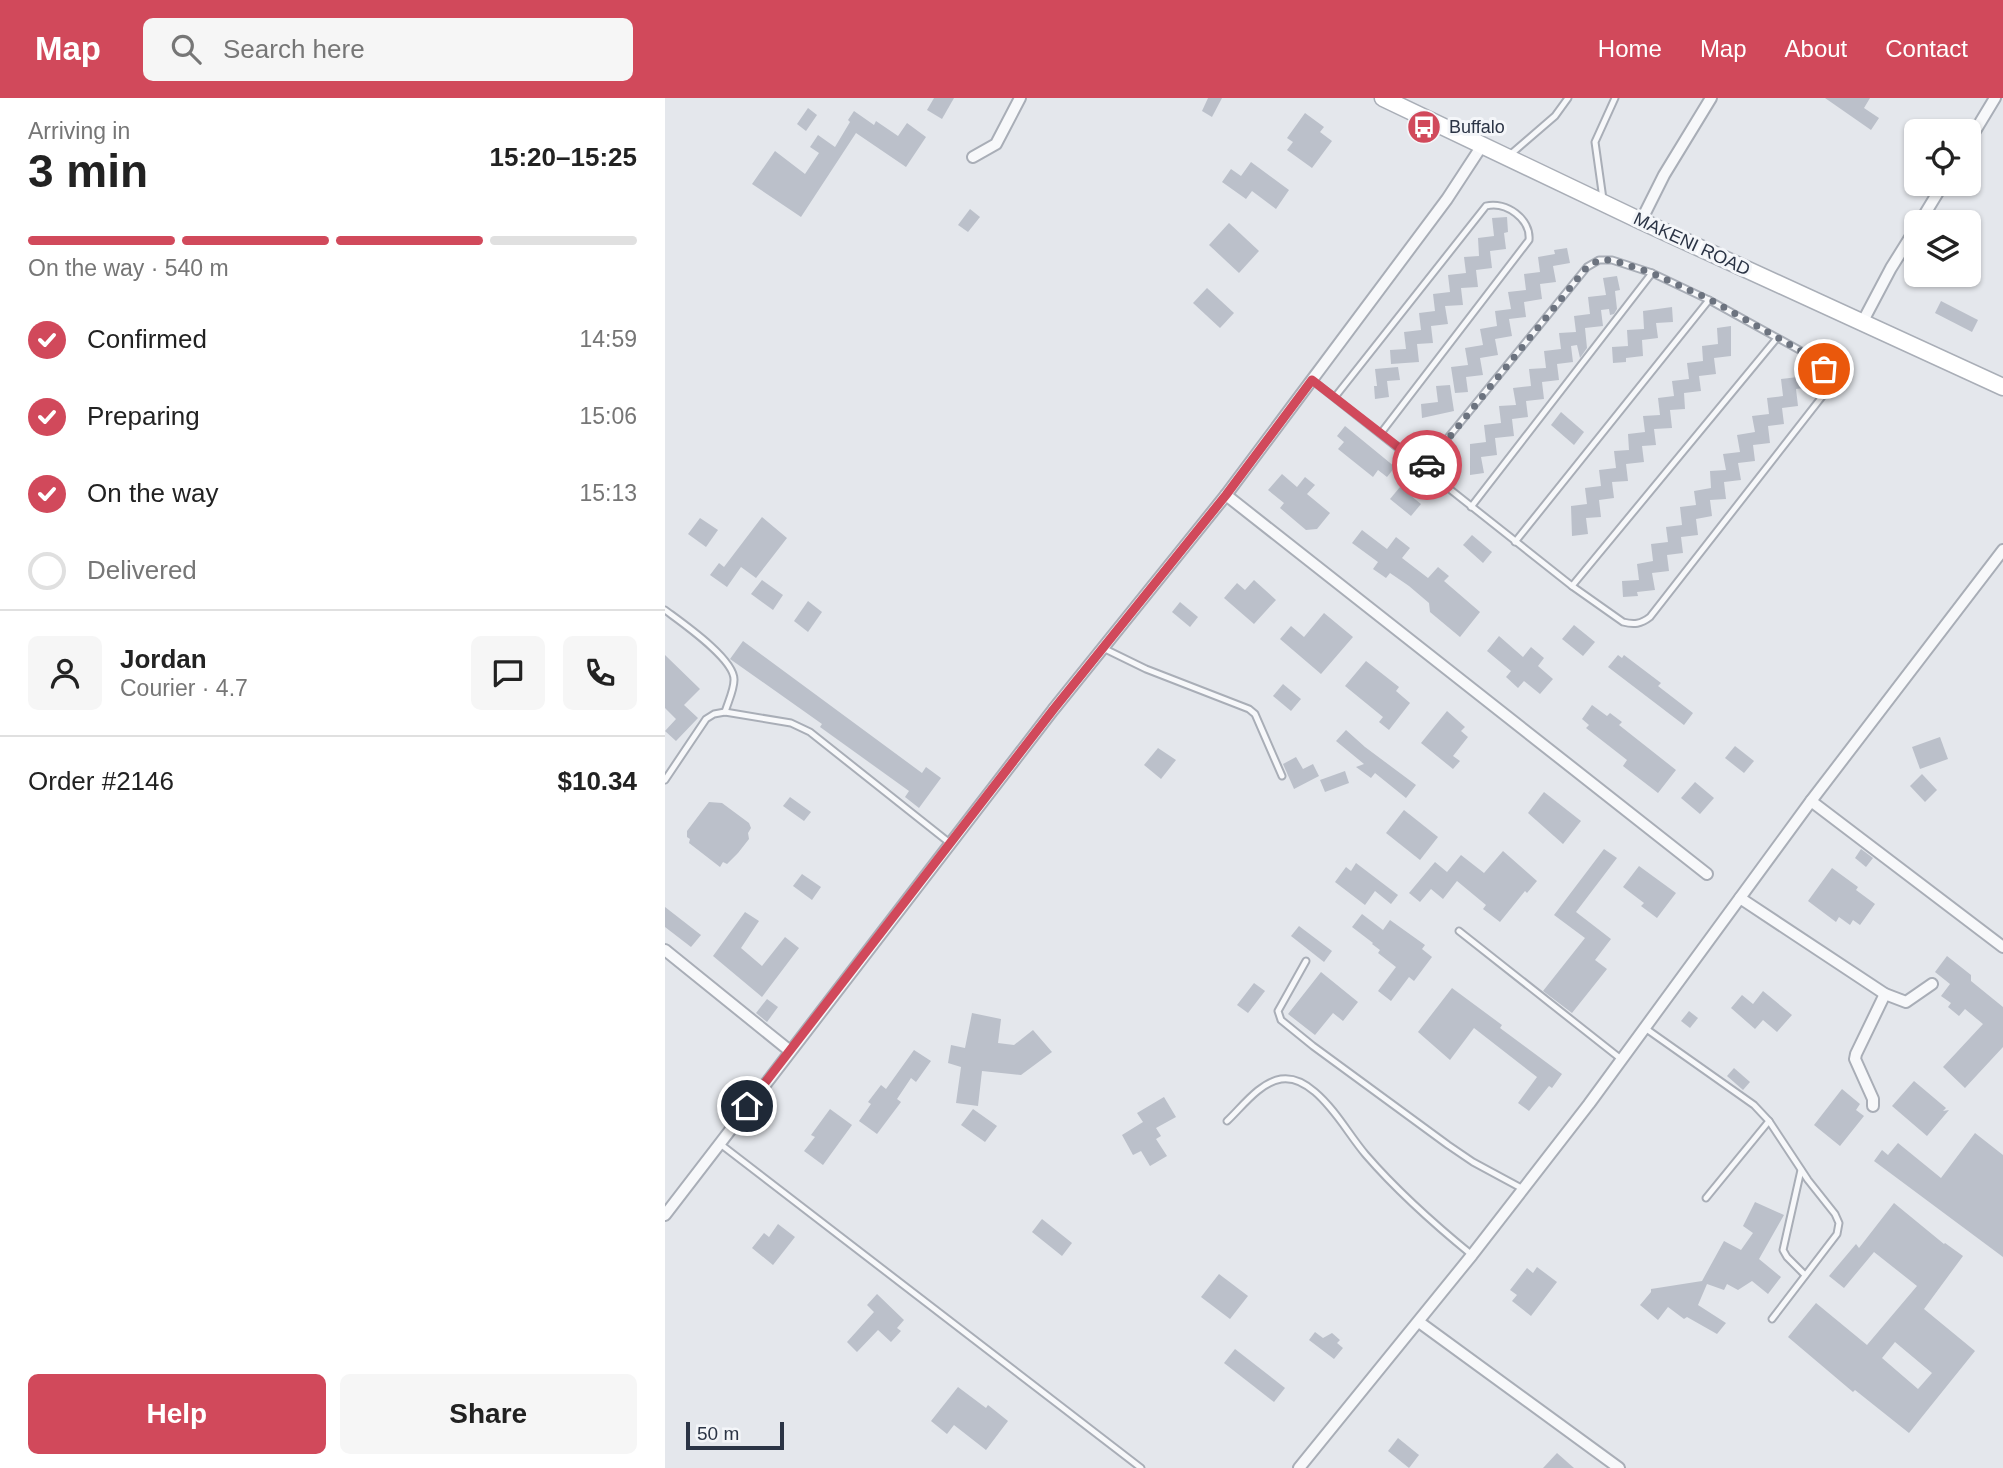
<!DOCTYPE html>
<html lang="en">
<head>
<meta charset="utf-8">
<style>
	:root { --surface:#fff; --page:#f6f6f6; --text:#222; --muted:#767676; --line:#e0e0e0; --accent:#d1495b }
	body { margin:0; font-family:Arial,sans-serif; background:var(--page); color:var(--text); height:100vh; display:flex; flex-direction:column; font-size:26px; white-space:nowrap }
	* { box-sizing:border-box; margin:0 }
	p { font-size:23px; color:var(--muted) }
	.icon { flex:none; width:38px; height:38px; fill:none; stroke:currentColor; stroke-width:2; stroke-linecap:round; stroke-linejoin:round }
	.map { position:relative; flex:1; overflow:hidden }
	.drawer { display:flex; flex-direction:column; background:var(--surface); width:665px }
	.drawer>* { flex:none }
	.controls { position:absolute; left:1239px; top:21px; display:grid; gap:14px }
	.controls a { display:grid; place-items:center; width:77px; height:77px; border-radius:10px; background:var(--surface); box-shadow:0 2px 5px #0004; font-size:35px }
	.scale { position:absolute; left:21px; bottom:18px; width:98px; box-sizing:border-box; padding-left:7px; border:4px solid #2b3445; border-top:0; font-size:19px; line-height:24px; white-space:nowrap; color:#2b3445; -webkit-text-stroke:5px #f4f6f9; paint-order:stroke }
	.pin { position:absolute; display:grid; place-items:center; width:60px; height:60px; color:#fff; margin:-30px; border:4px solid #fff; border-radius:50%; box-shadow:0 2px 7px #0007 }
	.courier { position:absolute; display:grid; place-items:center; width:70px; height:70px; margin:-35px; border:5px solid #d1495b; border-radius:50%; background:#fff; color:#222; box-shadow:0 2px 9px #0007 }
	.headline em { font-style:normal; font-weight:600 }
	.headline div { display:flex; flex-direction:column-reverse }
	.headline { display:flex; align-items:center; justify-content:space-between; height:119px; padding:0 28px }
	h1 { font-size:46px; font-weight:600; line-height:52px }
	.bar { display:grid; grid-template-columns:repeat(4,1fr); gap:10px 7px; align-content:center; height:84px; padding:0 28px }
	.bar i { height:9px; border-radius:5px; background:var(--line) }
	.bar .selected { background:var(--accent) }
	.bar p { grid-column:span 4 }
	.line { display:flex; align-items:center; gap:18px; padding:0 28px; border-top:2px solid var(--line) }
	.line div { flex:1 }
	.round { display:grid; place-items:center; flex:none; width:74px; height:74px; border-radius:10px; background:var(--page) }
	ol { padding:0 28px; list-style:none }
	li { display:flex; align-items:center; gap:21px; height:77px }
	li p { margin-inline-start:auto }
	li .icon { padding:7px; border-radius:50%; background:var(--accent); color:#fff; stroke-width:4 }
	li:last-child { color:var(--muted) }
	li i { width:38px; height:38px; border:4px solid var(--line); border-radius:50% }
	.primary-button { display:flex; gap:14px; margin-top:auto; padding:14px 28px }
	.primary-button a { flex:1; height:80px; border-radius:10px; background:var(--accent); color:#fff; font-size:28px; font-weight:600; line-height:80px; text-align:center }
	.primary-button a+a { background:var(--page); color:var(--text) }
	header { display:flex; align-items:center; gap:42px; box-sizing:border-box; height:98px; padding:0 35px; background:var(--accent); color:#fff }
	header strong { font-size:33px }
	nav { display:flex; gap:38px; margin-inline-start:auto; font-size:24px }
	.search { width:490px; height:63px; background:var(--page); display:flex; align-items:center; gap:18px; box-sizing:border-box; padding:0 24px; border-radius:10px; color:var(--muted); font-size:26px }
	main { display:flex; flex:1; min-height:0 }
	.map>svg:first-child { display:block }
	.building { fill:#bbc0ca; fill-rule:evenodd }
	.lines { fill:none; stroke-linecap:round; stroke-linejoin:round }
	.lane-casing { stroke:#a9aeb7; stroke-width:9 }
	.street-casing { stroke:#a9aeb7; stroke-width:14 }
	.secondary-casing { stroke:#a9aeb7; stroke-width:19 }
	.lane { stroke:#f7f8fa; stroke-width:5 }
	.street { stroke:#f7f8fa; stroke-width:10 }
	.secondary { stroke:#fff; stroke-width:16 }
	.done { stroke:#6c737f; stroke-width:7; stroke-dasharray:0 12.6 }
	.route { stroke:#d1495b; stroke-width:9 }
	.labels { text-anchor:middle; stroke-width:6; stroke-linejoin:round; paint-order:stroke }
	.poi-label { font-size:18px; fill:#2b3445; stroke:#f4f6f9; text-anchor:start }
	.street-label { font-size:18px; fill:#2b3445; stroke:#f4f6f9 }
</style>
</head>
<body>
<header>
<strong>Map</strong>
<div class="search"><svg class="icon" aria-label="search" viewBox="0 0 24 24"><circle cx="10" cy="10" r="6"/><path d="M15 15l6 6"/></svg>Search here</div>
<nav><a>Home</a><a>Map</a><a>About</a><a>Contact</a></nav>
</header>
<main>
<section class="drawer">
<div class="headline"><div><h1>3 min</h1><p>Arriving in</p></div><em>15:20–15:25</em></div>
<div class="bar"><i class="selected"></i><i class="selected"></i><i class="selected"></i><i></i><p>On the way · 540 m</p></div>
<ol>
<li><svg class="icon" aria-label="check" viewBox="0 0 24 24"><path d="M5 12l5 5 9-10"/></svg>Confirmed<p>14:59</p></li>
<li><svg class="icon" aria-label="check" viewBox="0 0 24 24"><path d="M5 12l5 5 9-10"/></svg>Preparing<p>15:06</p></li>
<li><svg class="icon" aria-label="check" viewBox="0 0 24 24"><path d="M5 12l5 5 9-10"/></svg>On the way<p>15:13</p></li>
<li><i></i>Delivered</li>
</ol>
<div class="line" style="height:126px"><a class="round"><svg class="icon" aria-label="person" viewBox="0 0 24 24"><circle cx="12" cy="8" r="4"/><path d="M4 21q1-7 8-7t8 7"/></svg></a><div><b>Jordan</b><p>Courier · 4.7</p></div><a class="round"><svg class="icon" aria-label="chat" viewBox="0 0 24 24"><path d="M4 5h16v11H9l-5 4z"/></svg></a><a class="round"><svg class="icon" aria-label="phone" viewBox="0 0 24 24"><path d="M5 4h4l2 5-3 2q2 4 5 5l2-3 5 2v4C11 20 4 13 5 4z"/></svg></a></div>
<div class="line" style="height:91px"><div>Order #2146</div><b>$10.34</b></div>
<div class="primary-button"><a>Help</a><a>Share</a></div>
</section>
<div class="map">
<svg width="1338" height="1370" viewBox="0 0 1338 1370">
	<rect width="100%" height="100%" fill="#e4e7ec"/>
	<g class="building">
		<polygon points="269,0 289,0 277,21 262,12"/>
		<polygon points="543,0 557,0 547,19 537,13"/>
		<polygon points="1160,0 1205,0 1199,10 1214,20 1206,32"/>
		<polygon points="143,10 152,17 141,33 132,26"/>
		<polygon points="189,13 209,27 211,23 233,38 242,25 261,39 241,69 191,35 136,119 87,86 110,53 140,76 154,55 145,49 153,37 170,49 185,24 183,22"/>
		<polygon points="640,15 659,29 655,34 667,43 647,70 622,52 628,44 622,40"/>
		<polygon points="586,64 624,92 611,111 587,93 581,101 557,84 566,71 576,78"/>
		<polygon points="305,111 315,119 303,134 293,127"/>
		<polygon points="842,119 843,134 839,135 841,151 825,153 827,170 811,172 813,189 796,190 798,207 780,208 783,226 766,228 768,245 752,246 754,264 726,266 725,252 741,251 739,234 756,232 754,215 770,213 768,196 785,194 783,177 801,175 799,159 814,158 813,140 829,138 827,120"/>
		<polygon points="564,125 594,153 574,175 544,147"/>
		<polygon points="902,150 905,165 888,168 891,184 875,186 877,201 859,204 861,219 844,221 847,238 830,241 833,257 815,260 818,277 801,279 803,294 790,295 786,269 803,267 800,250 818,247 815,231 832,228 830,213 846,211 843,194 861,192 859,176 875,174 873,159 890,156 889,152"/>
		<polygon points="952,178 955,192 950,193 952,211 949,216 945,217 944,211 936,212 938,228 920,230 922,250 915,260 912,247 906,248 908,264 892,266 894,282 877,284 879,301 861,303 863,319 847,321 849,338 830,340 832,357 816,359 819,375 805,377 805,346 821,344 819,327 836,325 834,308 851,307 848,290 866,288 864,271 881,270 879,253 896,251 894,235 911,234 909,218 925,216 923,199 941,197 938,180"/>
		<polygon points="542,190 569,215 555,230 528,205"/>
		<polygon points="1276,203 1313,222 1307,234 1270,215"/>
		<polygon points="1007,209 1008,224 991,225 993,240 977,242 978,258 961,260 961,264 948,265 947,249 963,248 962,232 979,231 978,213"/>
		<polygon points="1066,228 1066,258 1049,260 1051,276 1034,278 1036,293 1019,295 1020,311 1005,312 1007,330 989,331 991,347 977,348 979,364 961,366 963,383 947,384 949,400 934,402 936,419 921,420 923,436 907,438 906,408 922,406 920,390 936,388 934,372 951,370 949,353 964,352 963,336 980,334 978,318 995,317 993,300 1009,298 1007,283 1024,281 1022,265 1038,263 1037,248 1053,246 1052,230"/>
		<polygon points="733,269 735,282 722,283 724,299 710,301 709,288 712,288 710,271"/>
		<polygon points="1145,273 1147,289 1131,291 1133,308 1117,310 1119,326 1103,328 1105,345 1088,347 1090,363 1073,365 1076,382 1059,384 1061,401 1045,402 1047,418 1031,421 1033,437 1016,439 1018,455 1002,457 1004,473 987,475 990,492 972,494 973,498 958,499 957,483 974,482 972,466 988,463 986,446 1003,444 1001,429 1017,427 1015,409 1031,407 1029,393 1046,390 1045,373 1061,372 1058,356 1075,354 1072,337 1090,334 1087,318 1104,316 1102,300 1118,298 1116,281 1133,279 1132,274"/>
		<polygon points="785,287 789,313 757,320 756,306 773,304 771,288"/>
		<polygon points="896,314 919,334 909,347 886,327"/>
		<polygon points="680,328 730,369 722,379 713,372 708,379 673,351 679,344 672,338"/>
		<polygon points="617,376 632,389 640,379 650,387 642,396 665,415 652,431 641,432 615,410 619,405 603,392"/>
		<polygon points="735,389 756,406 746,418 725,401"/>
		<polygon points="97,419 122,440 91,480 76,469 62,489 45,477 54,465 59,469"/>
		<polygon points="35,420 53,432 41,449 23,436"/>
		<polygon points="697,432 722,451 731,439 745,450 737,460 763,480 773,469 784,478 779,483 815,514 795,539 765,514 764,505 744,488 725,475 721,480 708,471 713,464 687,445"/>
		<polygon points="807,437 827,454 818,465 798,447"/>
		<polygon points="97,482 118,497 108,512 86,496"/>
		<polygon points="589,482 611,502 589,526 559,500 572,485 580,492"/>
		<polygon points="143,503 157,514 143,534 129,523"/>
		<polygon points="515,504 533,519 525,529 507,514"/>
		<polygon points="659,515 688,539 656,576 615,541 626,528 639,539"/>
		<polygon points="909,527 930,544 918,558 897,541"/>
		<polygon points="834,538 858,559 866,549 879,560 873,568 888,581 875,596 859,583 853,590 841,579 846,573 822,553"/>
		<polygon points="78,543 257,675 261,669 276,680 254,710 240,699 244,693 155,629 157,626 65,561"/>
		<polygon points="0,557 35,591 19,607 33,620 11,643 0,633 11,621 0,610"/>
		<polygon points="953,557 957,560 959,557 996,585 993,588 1028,615 1019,627 943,569"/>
		<polygon points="701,563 734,589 731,593 745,605 724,632 714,624 718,619 680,588"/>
		<polygon points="618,586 636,601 626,613 608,598"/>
		<polygon points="927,607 942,618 945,615 957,624 954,627 1011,672 993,695 958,668 962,662 921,630 924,627 917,621"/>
		<polygon points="782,613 800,629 796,633 803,639 788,658 795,663 788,671 756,645"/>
		<polygon points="681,632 700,649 751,687 741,700 710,675 706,680 691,669 699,666 671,643"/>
		<polygon points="1275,639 1283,661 1255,671 1247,649"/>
		<polygon points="1070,648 1089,663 1079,675 1060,660"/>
		<polygon points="493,650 511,662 496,681 479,667"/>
		<polygon points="631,659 638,671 648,666 654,678 629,691 618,666"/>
		<polygon points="680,673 684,685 660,694 655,682"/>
		<polygon points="1257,676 1272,692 1260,704 1245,688"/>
		<polygon points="1030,684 1049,700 1035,716 1016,700"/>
		<polygon points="879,694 916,723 898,746 863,715"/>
		<polygon points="125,699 146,714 139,723 118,708"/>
		<polygon points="44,704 57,705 84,725 86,730 83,735 84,741 73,755 62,766 58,764 55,769 24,745 25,741 22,739 22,733"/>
		<polygon points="739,712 773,739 755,762 721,735"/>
		<polygon points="939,751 952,760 911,814 946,841 930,862 942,871 907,915 878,893 920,840 889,817"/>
		<polygon points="1196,751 1208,760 1201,769 1190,760"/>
		<polygon points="838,753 872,783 862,795 860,793 835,824 818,811 821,807 792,783 778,801 766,791 755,804 744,795 770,764 782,774 796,757 819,775"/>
		<polygon points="691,765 733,797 726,806 710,793 700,807 670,784 681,769 686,773"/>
		<polygon points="974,768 1011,795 992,820 976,808 979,805 958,789"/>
		<polygon points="1167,770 1193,789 1191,792 1210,806 1195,827 1188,822 1185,827 1174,819 1171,824 1143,803"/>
		<polygon points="137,776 156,789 147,802 128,788"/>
		<polygon points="0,809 36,837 26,849 0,829"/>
		<polygon points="80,814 94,823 76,850 97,868 120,839 134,850 97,899 48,858"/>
		<polygon points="697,816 718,832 725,822 760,847 757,851 767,859 749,883 744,879 726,903 713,893 731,869 713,855 715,852 707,846 708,845 687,829"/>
		<polygon points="634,828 667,853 659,864 626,838"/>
		<polygon points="1282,858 1306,877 1306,883 1338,909 1338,949 1300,990 1278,969 1318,926 1300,911 1294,918 1283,909 1286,905 1276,898 1285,886 1270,874"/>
		<polygon points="656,874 693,904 678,923 668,915 650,937 623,916"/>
		<polygon points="589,885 600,893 583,915 572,907"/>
		<polygon points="787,890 837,927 835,930 897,976 887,990 884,988 864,1013 853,1005 872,979 809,930 785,962 753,934"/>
		<polygon points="1098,893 1127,917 1112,934 1098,922 1090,931 1066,910 1077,897 1088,906"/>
		<polygon points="102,901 113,909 102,924 91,915"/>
		<polygon points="1024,913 1033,920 1025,930 1016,923"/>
		<polygon points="307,915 336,921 333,945 349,947 368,932 387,954 356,977 317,973 313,1008 291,1005 296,969 283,965 286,947 300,950"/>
		<polygon points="249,952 266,963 251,984 246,980 232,1001 236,1004 212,1036 194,1023 206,1006 203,1004 216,987 221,991"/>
		<polygon points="1069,970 1085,984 1078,992 1062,978"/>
		<polygon points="1249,983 1281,1010 1278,1013 1284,1012 1262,1038 1227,1008"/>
		<polygon points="1177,991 1195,1006 1191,1012 1199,1018 1175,1048 1149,1027"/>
		<polygon points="499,999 511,1019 491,1030 496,1038 491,1041 502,1058 485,1068 476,1053 468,1057 457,1037 478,1024 472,1015"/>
		<polygon points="165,1011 187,1027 158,1067 139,1053 150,1039 146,1037"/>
		<polygon points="308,1011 332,1028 320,1044 296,1027"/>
		<polygon points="1310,1035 1338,1057 1338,1159 1209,1063 1217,1052 1223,1057 1233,1045 1276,1080"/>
		<polygon points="1090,1104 1119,1117 1094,1161 1116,1179 1103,1196 1087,1183 1073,1192 1062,1186 1059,1192 1042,1186 1033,1207 1061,1225 1052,1236 1022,1219 1019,1221 1003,1209 993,1222 975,1207 986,1194 986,1191 1037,1183 1059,1143 1076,1152 1088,1135 1078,1128"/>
		<path d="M1229 1105 1279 1146 1280 1145 1298 1158 1259 1211 1310 1253 1244 1335 1190 1292 1188 1294 1123 1239 1151 1205 1202 1247 1252 1188 1209 1154 1179 1190 1164 1178 1191 1146 1194 1150ZM1230 1244 1267 1275 1253 1291 1217 1260Z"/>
		<polygon points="377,1121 407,1145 397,1158 367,1134"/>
		<polygon points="113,1126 130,1139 108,1167 87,1150 99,1135 104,1139"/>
		<polygon points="872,1169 892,1184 866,1218 847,1203 852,1197 845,1192 862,1170 868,1175"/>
		<polygon points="554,1176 583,1198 565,1221 536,1199"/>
		<polygon points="212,1196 239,1222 232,1230 236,1233 226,1244 213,1232 192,1254 182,1244 209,1214 202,1207"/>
		<polygon points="650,1234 658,1240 667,1235 675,1242 672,1245 678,1250 669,1261 644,1242"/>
		<polygon points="570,1251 620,1290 609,1304 559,1265"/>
		<polygon points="293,1289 321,1310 323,1307 343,1323 321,1352 289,1327 282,1336 266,1323"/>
		<polygon points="733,1340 754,1357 744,1370 723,1353"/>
		<polygon points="892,1355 909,1370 878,1370"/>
	</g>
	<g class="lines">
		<g class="lane-casing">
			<g id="lane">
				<polyline points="846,56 890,18 903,0"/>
				<polyline points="938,101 930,44 950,0"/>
				<path d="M647 282 907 488 958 524C969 527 976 526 985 519L1163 291C1163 277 1159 267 1147 259L1044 202 987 175 947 162H934L922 169 759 369"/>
				<path d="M670 299 821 108C841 103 866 121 864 142L716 335"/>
				<polyline points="806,409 987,175"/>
				<polyline points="850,444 1044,202"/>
				<polyline points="907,488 1112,240"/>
				<path d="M0 512C16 524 70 561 69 582 69 592 63 604 60 614"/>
				<polyline points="438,550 481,571 584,611 590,616 617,678"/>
				<polyline points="0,682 41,621 49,616 60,614 126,625 145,634 286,746"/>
				<polyline points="794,833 956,961"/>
				<polyline points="641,863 613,913 616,922 648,948 783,1047 808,1064 858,1091"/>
				<polyline points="980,930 1089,1007 1104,1023 1143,1082 1170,1116 1174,1125 1172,1136 1107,1221"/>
				<path d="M562 1023C577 1009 594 985 616 981 629 979 641 986 650 994 671 1012 684 1037 701 1057 733 1094 769 1126 807 1157"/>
				<polyline points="54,1045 476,1370"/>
				<polyline points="1136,1072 1118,1152 1122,1159 1140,1177"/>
				<polyline points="1041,1100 1104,1023"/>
			</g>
		</g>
		<g class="street-casing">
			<g id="street">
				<polyline points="1304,43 1330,0"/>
				<polyline points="308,59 331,46 355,0"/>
				<polyline points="976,123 999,77 1046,0"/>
				<polyline points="1255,124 1278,86"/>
				<polyline points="1198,223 1226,170 1251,130"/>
				<polyline points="561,397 1042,776"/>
				<polyline points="1146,703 1338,849"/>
				<polyline points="1075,800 1220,896 1241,904 1267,886"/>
				<polyline points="0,852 125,953"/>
				<polyline points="1208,1008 1208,1001 1190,961 1191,956 1220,896"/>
				<polyline points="0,1117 388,612 561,397 782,101 818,46"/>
				<polyline points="754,1224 954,1370"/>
				<polyline points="634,1370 807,1157 924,1006 1146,703 1338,452"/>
			</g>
		</g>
		<g class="secondary-casing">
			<polyline id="secondary" points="718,0 976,123 1338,289"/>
		</g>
		<use href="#lane" class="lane"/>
		<use href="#street" class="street"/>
		<use href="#secondary" class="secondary"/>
	</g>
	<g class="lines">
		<polyline class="done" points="762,367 922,169 934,162 947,162 987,175 1044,201 1147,259 1159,271"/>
		<polyline class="route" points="82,1008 388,612 561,397 647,282 759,369 762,367"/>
	</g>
	<defs>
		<g id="bus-disc" transform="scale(1.75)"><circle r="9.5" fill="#d1495b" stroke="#f4f6f9"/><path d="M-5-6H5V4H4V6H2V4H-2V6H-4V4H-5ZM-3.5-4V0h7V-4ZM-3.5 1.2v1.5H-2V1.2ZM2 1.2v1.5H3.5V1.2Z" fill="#fff"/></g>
	</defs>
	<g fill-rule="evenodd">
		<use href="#bus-disc" x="759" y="29"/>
	</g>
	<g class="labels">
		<g class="poi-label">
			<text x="784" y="35">Buffalo</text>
		</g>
		<g class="street-label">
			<text transform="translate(1027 146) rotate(25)" y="6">MAKENI ROAD</text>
		</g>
	</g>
</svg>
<div class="controls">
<a><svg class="icon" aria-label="locate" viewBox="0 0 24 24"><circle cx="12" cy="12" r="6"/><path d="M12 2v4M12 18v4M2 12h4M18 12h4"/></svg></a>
<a><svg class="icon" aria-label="layers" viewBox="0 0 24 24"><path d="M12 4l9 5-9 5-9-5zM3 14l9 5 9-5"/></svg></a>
</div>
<div class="scale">50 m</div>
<div class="pin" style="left:1159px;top:271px;background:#ea580c"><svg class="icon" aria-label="bag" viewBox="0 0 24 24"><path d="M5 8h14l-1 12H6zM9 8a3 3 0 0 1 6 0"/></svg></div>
<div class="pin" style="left:82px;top:1008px;background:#1f2937"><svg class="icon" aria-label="home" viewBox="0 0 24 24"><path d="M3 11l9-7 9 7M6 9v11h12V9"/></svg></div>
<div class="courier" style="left:762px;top:367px"><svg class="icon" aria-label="car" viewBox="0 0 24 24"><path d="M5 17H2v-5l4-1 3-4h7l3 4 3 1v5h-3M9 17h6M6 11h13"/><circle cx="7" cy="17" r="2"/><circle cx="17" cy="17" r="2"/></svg></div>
</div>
</main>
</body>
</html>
